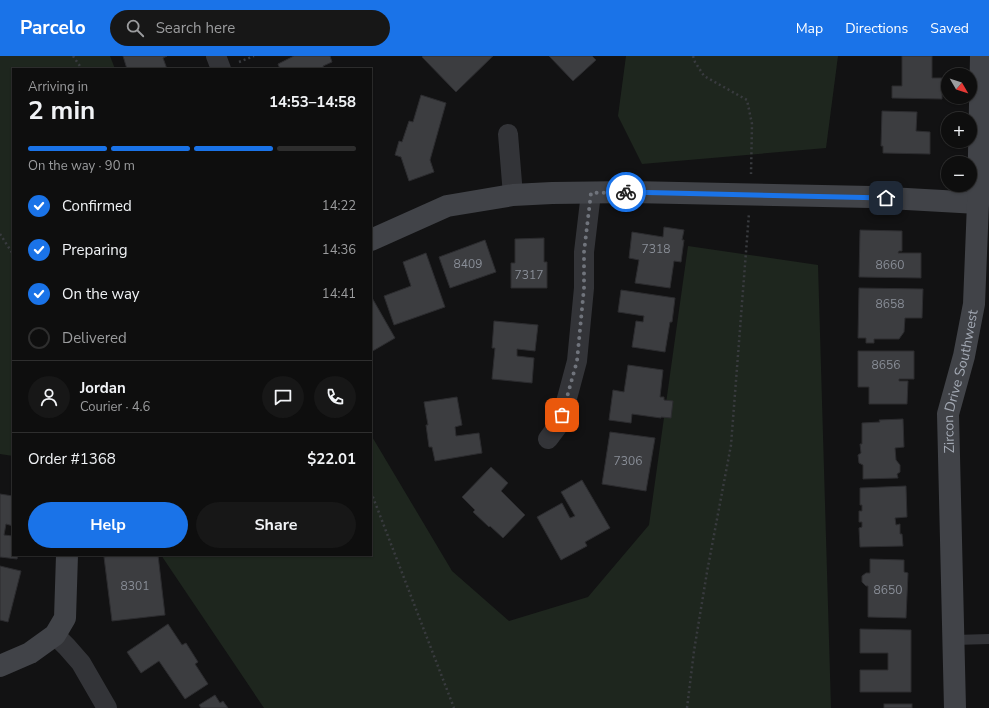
<!DOCTYPE html>
<html lang="en">
<head>
<meta charset="utf-8">
<style>
	:root { --surface:#0e0e0e; --page:#171717; --text:#f1f3f6; --muted:#9b9c9e; --line:#2e2e2e; --accent:#1a73e8 }
	body { margin:0; font-family:"Nunito Sans",sans-serif; background:var(--page); color:var(--text); height:100vh; display:flex; flex-direction:column; font-size:15px; white-space:nowrap }
	* { box-sizing:border-box; margin:0 }
	p { font-size:13px; color:var(--muted) }
	.icon { flex:none; width:22px; height:22px; fill:none; stroke:currentColor; stroke-width:2; stroke-linecap:round; stroke-linejoin:round }
	.map { position:relative; flex:1; overflow:hidden }
	.drawer { position:absolute; left:12px; top:12px; width:360px; height:488px; display:flex; flex-direction:column; background:var(--surface); border-radius:0px; box-shadow:0 1px 3px #0004,0 0 0 1px var(--line) }
	.drawer>* { flex:none }
	.needle { width:26px; rotate:129deg }
	.buttons { position:absolute; left:941px; top:12px; display:grid; gap:8px }
	.buttons a { display:grid; place-items:center; width:36px; height:36px; border-radius:50%; background:var(--surface); box-shadow:0 1px 3px #0004,0 0 0 1px var(--line); font-size:20px }
	.pin { position:absolute; display:grid; place-items:center; width:34px; height:34px; color:#fff; margin:-17px; border-radius:8px; box-shadow:0 2px 6px #0006 }
	.courier { position:absolute; display:grid; place-items:center; width:40px; height:40px; margin:-20px; border:3px solid #1a73e8; border-radius:50%; background:#fff; color:#222; box-shadow:0 1px 5px #0007 }
	.head em { font-style:normal; font-weight:700 }
	.head div { display:flex; flex-direction:column-reverse }
	.head { display:flex; align-items:center; justify-content:space-between; height:68px; padding:0 16px }
	h1 { font-size:26px; font-weight:700; line-height:30px }
	.bar { display:grid; grid-template-columns:repeat(4,1fr); gap:6px 4px; align-content:center; height:48px; padding:0 16px }
	.bar i { height:5px; border-radius:3px; background:var(--line) }
	.bar .on { background:var(--accent) }
	.bar p { grid-column:span 4 }
	.line { display:flex; align-items:center; gap:10px; padding:0 16px; border-top:1px solid var(--line) }
	.line div { flex:1 }
	.round { display:grid; place-items:center; flex:none; width:42px; height:42px; border-radius:21px; background:var(--page) }
	ol { padding:0 16px; list-style:none }
	li { display:flex; align-items:center; gap:12px; height:44px }
	li p { margin-inline-start:auto }
	li .icon { padding:4px; border-radius:50%; background:var(--accent); color:#fff; stroke-width:4 }
	li:last-child { color:var(--muted) }
	li i { width:22px; height:22px; border:2px solid var(--line); border-radius:50% }
	.cta { display:flex; gap:8px; margin-top:auto; padding:8px 16px }
	.cta a { flex:1; height:46px; border-radius:24px; background:var(--accent); color:#fff; font-size:16px; font-weight:700; line-height:46px; text-align:center }
	.cta a+a { background:var(--page); color:var(--text) }
	header { display:flex; align-items:center; gap:24px; box-sizing:border-box; height:56px; padding:0 20px; background:var(--accent); color:#fff }
	header strong { font-size:19px }
	nav { display:flex; gap:22px; margin-inline-start:auto; font-size:14px }
	.search { width:280px; height:36px; background:var(--page); display:flex; align-items:center; gap:10px; box-sizing:border-box; padding:0 14px; border-radius:22px; color:var(--muted); font-size:15px }
	.map>svg:first-child { display:block }
	.green { fill:#1e261e }
	.building { fill:#3c3d40; stroke:#2c2c2f }
	.lines { fill:none; stroke-linecap:round; stroke-linejoin:round }
	.path { stroke:#393b3f; stroke-width:2.5; stroke-dasharray:2 3; stroke-linecap:butt }
	.lane { stroke:#333438; stroke-width:10 }
	.street { stroke:#333438; stroke-width:20 }
	.secondary { stroke:#414348; stroke-width:22 }
	.done { stroke:#70747c; stroke-width:4; stroke-dasharray:0 7.2 }
	.route { stroke:#1a73e8; stroke-width:5 }
	.labels { text-anchor:middle; stroke-width:3; stroke-linejoin:round; paint-order:stroke }
	.number-label { font-size:12px; fill:#898e97 }
	.street-label { font-size:14px; fill:#a3a9b4; stroke:#0d0d0e }
</style>
</head>
<body>
<header>
<strong>Parcelo</strong>
<div class="search"><svg class="icon" aria-label="search" viewBox="0 0 24 24"><circle cx="10" cy="10" r="6"/><path d="M15 15l6 6"/></svg>Search here</div>
<nav><a>Map</a><a>Directions</a><a>Saved</a></nav>
</header>
<div class="map">
<svg width="989" height="652" viewBox="0 0 989 652">
	<rect width="100%" height="100%" fill="#121213"/>
	<g class="green">
		<polygon points="0,0 110,0 115,13 13,13 13,400 0,398"/>
		<polygon points="626,0 838,0 826,92 642,108 618,60"/>
		<polygon points="688,190 818,209 831,652 264,652 161,499 371,499 371,379 452,515 509,565 588,541 649,469"/>
	</g>
	<g class="building">
		<polygon points="123,0 167,0 163,2 167,13 127,13"/>
		<polygon points="294,0 330,0 332,6 323,10 324,13 280,13 278,8"/>
		<polygon points="423,0 493,0 456,36 422,1"/>
		<polygon points="549,0 592,0 596,4 573,25"/>
		<polygon points="902,0 932,0 932,22 943,22 942,43 892,42 892,30 902,30"/>
		<polygon points="421,39 446,47 430,104 434,116 409,125 401,101 395,99 399,85 402,86 409,65 413,66"/>
		<polygon points="882,55 917,56 916,75 930,76 930,98 883,97 883,90 881,90"/>
		<polygon points="664,171 684,174 682,184 684,184 681,206 674,205 670,232 635,227 639,204 629,202 632,176 663,181"/>
		<polygon points="860,174 902,175 902,195 899,195 898,197 921,197 921,222 859,221"/>
		<polygon points="544,182 544,206 547,206 547,232 511,232 511,207 515,207 515,183"/>
		<polygon points="485,184 496,216 450,232 439,201"/>
		<polygon points="426,197 445,251 394,269 384,240 411,230 403,206"/>
		<polygon points="859,232 923,233 922,262 905,262 904,276 899,283 874,283 874,287 866,287 866,282 858,282"/>
		<polygon points="621,234 675,242 672,266 670,266 665,296 632,291 636,265 643,266 644,260 618,256"/>
		<polygon points="371,240 395,282 371,296"/>
		<polygon points="494,265 538,269 535,295 517,293 517,300 534,302 532,327 492,323 495,292 492,292"/>
		<polygon points="858,295 914,295 914,323 899,323 899,325 908,325 907,348 869,348 869,331 858,331"/>
		<polygon points="628,309 663,314 660,341 664,341 664,344 673,345 671,362 661,361 661,362 632,358 631,367 609,364 613,334 624,336"/>
		<polygon points="457,341 462,369 455,371 456,380 479,377 482,397 435,405 432,391 429,391 426,369 428,369 424,346"/>
		<polygon points="903,363 904,391 895,392 896,404 900,409 900,416 897,418 898,422 863,423 863,409 859,407 858,399 861,397 860,388 862,388 862,367 880,366 879,364"/>
		<polygon points="610,376 655,382 646,435 602,428"/>
		<polygon points="491,411 508,427 501,435 525,459 503,482 490,470 489,471 473,456 475,454 462,441"/>
		<polygon points="582,424 610,472 585,486 587,490 561,504 537,461 562,447 570,462 575,460 561,436"/>
		<polygon points="906,430 907,461 895,462 896,469 900,468 900,478 902,478 903,490 860,491 859,472 862,471 862,466 859,466 859,455 862,455 862,449 860,449 860,432"/>
		<polygon points="0,438 13,440 13,470 6,468 4,479 13,480 13,499 18,499 17,503 0,501"/>
		<polygon points="117,499 158,499 165,559 112,565 104,501"/>
		<polygon points="870,503 904,504 904,516 908,517 906,562 868,561 868,530 866,530 862,526 862,520 866,517 870,517"/>
		<polygon points="0,510 21,515 8,566 0,564"/>
		<polygon points="168,568 182,589 186,587 198,606 195,608 208,628 185,643 159,605 141,617 127,596"/>
		<polygon points="860,573 911,574 911,636 860,636 860,614 888,614 888,597 860,597"/>
		<polygon points="215,639 220,647 223,645 228,652 201,652 199,649"/>
		<rect x="884" y="648" width="28" height="4"/>
	</g>
	<g class="lines">
		<g class="path">
			<polyline points="73,0 82,13"/>
			<polyline points="693,0 695,6 704,20 747,44 752,68 751,118"/>
			<polyline points="239,6 254,0"/>
			<polyline points="0,178 13,198"/>
			<polyline points="371,436 454,652"/>
			<polyline points="687,652 694,595 707,516 731,389 749,157"/>
		</g>
		<polyline class="lane" points="954,584 989,583"/>
		<g class="street">
			<polyline points="216,0 221,13"/>
			<polyline points="508,78 513,139"/>
			<polyline points="548,383 557,371 566,346 577,305 584,232 584,196 591,137"/>
			<polyline points="55,579 67,591 81,607 107,652"/>
		</g>
		<g class="secondary">
			<polyline points="371,184 447,150 513,139 552,137 631,136 871,141 978,147"/>
			<polyline points="0,610 30,597 55,579 65,562 67,499"/>
			<path id="s1" d="M955 652 948 358 964 300 974 248 978 147 981 0"/>
		</g>
	</g>
	<g class="lines">
		<polyline class="done" points="562,359 577,305 584,232 584,196 591,137 626,136"/>
		<polyline class="route" points="626,136 886,142"/>
	</g>
	<g class="labels">
		<g class="number-label">
			<text x="656" y="197">7318</text>
			<text x="468" y="212">8409</text>
			<text x="890" y="213">8660</text>
			<text x="529" y="223">7317</text>
			<text x="890" y="252">8658</text>
			<text x="886" y="313">8656</text>
			<text x="628" y="409">7306</text>
			<text x="135" y="534">8301</text>
			<text x="888" y="538">8650</text>
		</g>
		<g class="street-label">
			<text dy="5" stroke="none"><textPath href="#s1" startOffset="328">Zircon Drive Southwest</textPath></text>
		</g>
	</g>
</svg>
<div class="buttons">
<a><svg class="needle" viewBox="-14 -14 28 28"><path d="M0-13l5 13h-10z" fill="#e53935"/><path d="M0 13l5-13h-10z" fill="#9b9c9e"/></svg></a>
<a>+</a>
<a>−</a>
</div>
<div class="pin" style="left:562px;top:359px;background:#ea580c"><svg class="icon" aria-label="bag" viewBox="0 0 24 24"><path d="M5 8h14l-1 12H6zM9 8a3 3 0 0 1 6 0"/></svg></div>
<div class="pin" style="left:886px;top:142px;background:#1f2937"><svg class="icon" aria-label="home" viewBox="0 0 24 24"><path d="M3 11l9-7 9 7M6 9v11h12V9"/></svg></div>
<div class="courier" style="left:626px;top:136px"><svg class="icon" aria-label="bike" viewBox="0 0 24 24"><circle cx="6" cy="16" r="4"/><circle cx="18" cy="16" r="4"/><path d="M6 16l4-8h5l3 8M10 8l3 8H6M13 5h3"/></svg></div>
<section class="drawer">
<div class="head"><div><h1>2 min</h1><p>Arriving in</p></div><em>14:53–14:58</em></div>
<div class="bar"><i class="on"></i><i class="on"></i><i class="on"></i><i></i><p>On the way · 90 m</p></div>
<ol>
<li><svg class="icon" aria-label="check" viewBox="0 0 24 24"><path d="M5 12l5 5 9-10"/></svg>Confirmed<p>14:22</p></li>
<li><svg class="icon" aria-label="check" viewBox="0 0 24 24"><path d="M5 12l5 5 9-10"/></svg>Preparing<p>14:36</p></li>
<li><svg class="icon" aria-label="check" viewBox="0 0 24 24"><path d="M5 12l5 5 9-10"/></svg>On the way<p>14:41</p></li>
<li><i></i>Delivered</li>
</ol>
<div class="line" style="height:72px"><a class="round"><svg class="icon" aria-label="person" viewBox="0 0 24 24"><circle cx="12" cy="8" r="4"/><path d="M4 21q1-7 8-7t8 7"/></svg></a><div><b>Jordan</b><p>Courier · 4.6</p></div><a class="round"><svg class="icon" aria-label="chat" viewBox="0 0 24 24"><path d="M4 5h16v11H9l-5 4z"/></svg></a><a class="round"><svg class="icon" aria-label="phone" viewBox="0 0 24 24"><path d="M5 4h4l2 5-3 2q2 4 5 5l2-3 5 2v4C11 20 4 13 5 4z"/></svg></a></div>
<div class="line" style="height:52px"><div>Order #1368</div><b>$22.01</b></div>
<div class="cta"><a>Help</a><a>Share</a></div>
</section>
</div>
</body>
</html>
